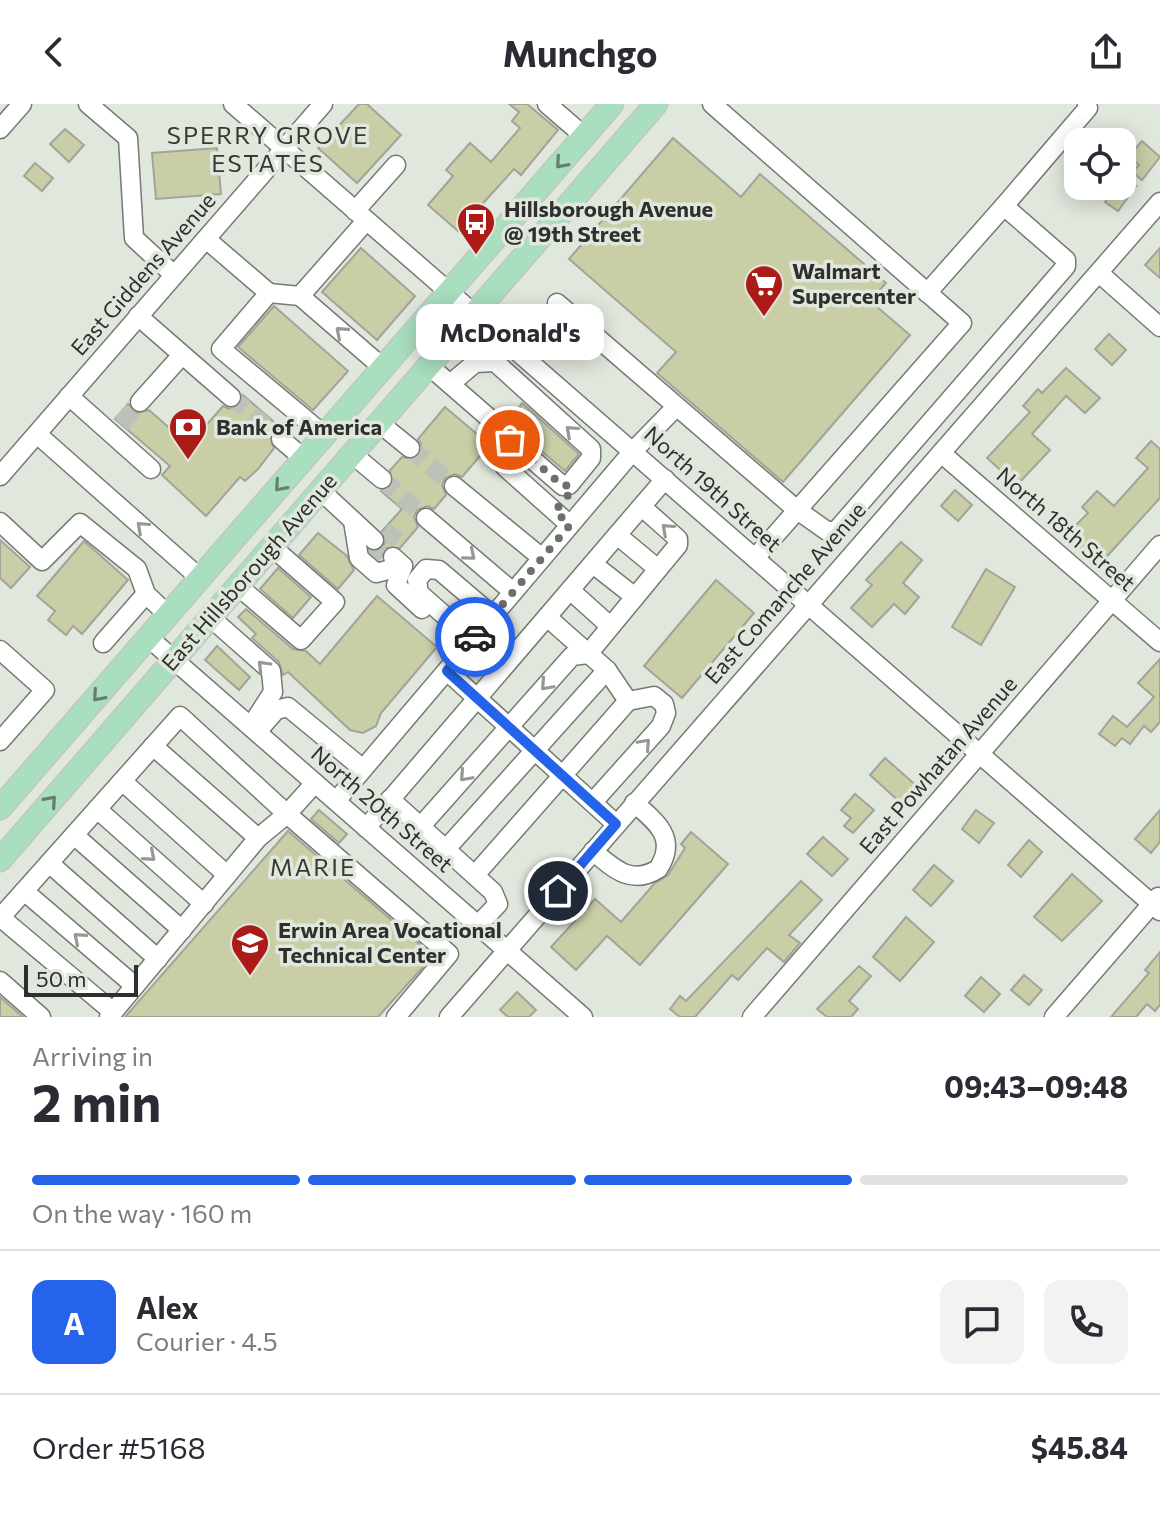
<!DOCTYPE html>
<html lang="en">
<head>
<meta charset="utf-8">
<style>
	:root { --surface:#fff; --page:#f2f2f3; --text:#2b2b33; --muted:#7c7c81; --line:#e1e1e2; --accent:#2563eb }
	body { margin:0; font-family:Commissioner,sans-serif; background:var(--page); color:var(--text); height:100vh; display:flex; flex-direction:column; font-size:30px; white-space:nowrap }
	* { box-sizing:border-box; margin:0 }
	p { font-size:26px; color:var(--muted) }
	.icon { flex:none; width:44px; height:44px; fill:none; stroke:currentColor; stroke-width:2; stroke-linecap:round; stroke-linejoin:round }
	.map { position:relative; height:913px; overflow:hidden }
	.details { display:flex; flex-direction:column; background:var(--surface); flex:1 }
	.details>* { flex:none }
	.controls { position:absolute; left:1064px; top:24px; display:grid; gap:16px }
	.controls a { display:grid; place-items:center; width:72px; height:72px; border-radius:16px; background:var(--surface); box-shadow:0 4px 20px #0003; font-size:40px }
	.scale { position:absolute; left:24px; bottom:20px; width:114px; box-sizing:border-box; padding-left:8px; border:4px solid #2d302c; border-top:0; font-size:22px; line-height:28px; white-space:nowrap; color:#2d302c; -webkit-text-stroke:6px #e0e7dd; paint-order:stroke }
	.pin { position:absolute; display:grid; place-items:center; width:68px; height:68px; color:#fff; margin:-34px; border:4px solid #fff; border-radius:50%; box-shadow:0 2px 8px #0007 }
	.courier { position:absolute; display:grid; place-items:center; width:80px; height:80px; margin:-40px; border:6px solid #2563eb; border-radius:50%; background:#fff; color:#222; box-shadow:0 2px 10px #0007 }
	.bubble { position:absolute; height:56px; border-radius:16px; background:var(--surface); box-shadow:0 4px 20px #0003; font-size:26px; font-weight:700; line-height:56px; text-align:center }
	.summary em { font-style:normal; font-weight:700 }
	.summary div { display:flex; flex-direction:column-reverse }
	.summary { display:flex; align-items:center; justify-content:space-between; height:136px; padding:0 32px }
	h1 { font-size:52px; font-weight:700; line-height:60px }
	.bar { display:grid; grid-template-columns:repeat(4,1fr); gap:12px 8px; align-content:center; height:96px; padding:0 32px }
	.bar i { height:10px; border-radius:6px; background:var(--line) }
	.bar .selected { background:var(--accent) }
	.bar p { grid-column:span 4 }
	.line { display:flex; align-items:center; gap:20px; padding:0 32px; border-top:2px solid var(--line) }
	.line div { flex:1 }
	.round { display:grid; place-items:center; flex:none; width:84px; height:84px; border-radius:16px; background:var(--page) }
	header { display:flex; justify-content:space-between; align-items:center; height:104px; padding:0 32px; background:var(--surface); font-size:36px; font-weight:700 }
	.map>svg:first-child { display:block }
	.building { fill:#c9cea7; stroke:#a2a499; stroke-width:2 }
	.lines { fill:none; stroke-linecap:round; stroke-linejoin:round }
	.minor-tunnel { stroke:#bcc2ba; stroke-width:18; stroke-dasharray:18 9; stroke-linecap:butt }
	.minor-casing { stroke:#757b72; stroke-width:21 }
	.major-casing { stroke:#c4c5c4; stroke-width:25 }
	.minor { stroke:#fff; stroke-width:18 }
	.major { stroke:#a9debf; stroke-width:22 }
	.oneway { stroke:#657e6e }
	.oneway2 { stroke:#969896 }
	.done { stroke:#6c706a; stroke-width:8; stroke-dasharray:0 14.4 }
	.route { stroke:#2563eb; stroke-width:10 }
	.labels { text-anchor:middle; stroke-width:7; stroke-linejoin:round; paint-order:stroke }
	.poi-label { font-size:22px; font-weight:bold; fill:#2d302c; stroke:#e0e7dd; text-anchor:start }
	.street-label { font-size:22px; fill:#2d302c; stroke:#e0e7dd }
	.neighbourhood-label { font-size:24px; letter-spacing:2px; fill:#353a32; stroke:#e0e7dd }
</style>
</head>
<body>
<header><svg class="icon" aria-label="back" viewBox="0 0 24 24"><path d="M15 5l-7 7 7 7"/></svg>Munchgo<svg class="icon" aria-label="share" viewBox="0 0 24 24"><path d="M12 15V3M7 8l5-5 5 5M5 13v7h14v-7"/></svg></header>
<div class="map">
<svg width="1160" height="913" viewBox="0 0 1160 913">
	<rect width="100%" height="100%" fill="#e0e7dd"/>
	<g class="building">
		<polygon points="359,0 367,0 401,31 357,79 318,44"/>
		<polygon points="509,0 527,0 558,26 521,71 514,65 458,127 428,101 453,72 446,66 470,39 491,58 520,24 512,17 519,8"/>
		<polygon points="65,25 84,41 69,58 50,40"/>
		<polygon points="673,34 741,93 760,70 886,179 870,197 910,231 783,378 657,269 676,248 569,155"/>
		<polygon points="1142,37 1160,53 1142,76 1132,68 1139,61 1129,52"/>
		<polygon points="217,44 221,90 156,95 152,49"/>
		<polygon points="35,59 53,74 42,87 24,72"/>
		<polygon points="1116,82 1136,82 1118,107 1105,98"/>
		<polygon points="361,144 415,192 377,236 322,188"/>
		<polygon points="1160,144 1160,174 1145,161"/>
		<polygon points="274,202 348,267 313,306 238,243"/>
		<polygon points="1109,230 1126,246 1112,261 1095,245"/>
		<polygon points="1066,264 1100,294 1085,309 1066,292 1032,330 1050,346 1017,381 987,354 1030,308 1023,302 1031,293 1038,285 1042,289"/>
		<polygon points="243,291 280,323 269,332 274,344 258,365 245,377 240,373 206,412 162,371 170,362 115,315 128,300 137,309 149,306 189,341 223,302 229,305 239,301"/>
		<polygon points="522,299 579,350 565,367 518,327 505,323"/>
		<polygon points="445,303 484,336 486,345 462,373 455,370 445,374 442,381 446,391 434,405 427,402 417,406 414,413 418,423 400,444 385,444 379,456 370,447 383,444 386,433 382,427 402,405 381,387 392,382 390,366 402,353 414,355 420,351 421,340 418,335"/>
		<polygon points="1151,337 1160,345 1160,394 1099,461 1066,431 1088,409 1082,403 1097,387 1114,402 1148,364 1136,354"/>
		<polygon points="955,386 972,401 958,417 941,402"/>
		<polygon points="318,429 347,452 354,466 338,485 299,451"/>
		<polygon points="0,436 30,463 11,484 0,474"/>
		<polygon points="84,437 128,476 82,530 73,522 66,531 48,516 55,507 37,492"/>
		<polygon points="901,438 922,456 903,479 919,493 905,510 894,500 872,523 851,504 872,481 866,476"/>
		<polygon points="278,464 311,493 293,514 260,485"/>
		<polygon points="986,465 1015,483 981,541 952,523"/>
		<polygon points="716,476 754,509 682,594 644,562"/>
		<polygon points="377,492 437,543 381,609 376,622 363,629 350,626 288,568 283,571 279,558 252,534 256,530 238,513 246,505 293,545 306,547 320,560"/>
		<polygon points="217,542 250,573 239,586 205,556"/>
		<polygon points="1160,555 1160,618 1151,628 1144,622 1130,640 1122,634 1115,642 1099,630 1113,612 1127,623 1154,593 1138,579"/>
		<polygon points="885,654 919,684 903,701 870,671"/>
		<polygon points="855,690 874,706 853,729 844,722 851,714 841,706"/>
		<polygon points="319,706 347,730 339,739 311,715"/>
		<polygon points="976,706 994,719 979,739 962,725"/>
		<polygon points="1160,706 1160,738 1151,749 1135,735"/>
		<polygon points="288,727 432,851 422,864 378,913 125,913"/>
		<polygon points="691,728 728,760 640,861 607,832 576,866 551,843 595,795 621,818 654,780 668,771 685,744 681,740"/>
		<polygon points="823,733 848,755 832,772 807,750"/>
		<polygon points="1029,736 1042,748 1021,773 1008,761"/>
		<polygon points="934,761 953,777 931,802 913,786"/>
		<polygon points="1072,770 1102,797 1062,837 1034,813"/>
		<polygon points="801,777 822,796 789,831 800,839 784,858 767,844 738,876 732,871 695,913 680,913 670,905 680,892 686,897"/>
		<polygon points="906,813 934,838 900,877 873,853"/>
		<polygon points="1160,848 1160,901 1155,907 1147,900 1136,913 1111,913 1149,869 1145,866"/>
		<polygon points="859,862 871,872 849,897 858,905 851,913 827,913 817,905"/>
		<polygon points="1024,871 1042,886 1029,901 1011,886"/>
		<polygon points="981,873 1000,890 984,908 965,892"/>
		<polygon points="517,888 536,906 529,913 508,913 500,906"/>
		<polygon points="0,893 23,913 0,913"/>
	</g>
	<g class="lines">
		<g class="minor-tunnel">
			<polyline points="231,293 281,335"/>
			<polyline points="121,320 140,298"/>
			<polyline points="410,344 454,382"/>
			<polyline points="382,375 426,414"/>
			<polyline points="384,426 403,441"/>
			<polyline points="370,441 388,458"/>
		</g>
		<g class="minor-casing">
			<g id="minor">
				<polyline points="88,0 128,34 134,134 174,171"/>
				<polyline points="233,0 1160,807"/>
				<polyline points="547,0 584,32"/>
				<polyline points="712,0 962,219 755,454"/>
				<polyline points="0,25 22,0"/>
				<polyline points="355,107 396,61"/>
				<polyline points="206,135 269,189"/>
				<polyline points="1099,169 1160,223"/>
				<polyline points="927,189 1004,102"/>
				<polyline points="300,192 366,117"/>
				<polyline points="557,199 797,406 827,427 836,427 1066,162 1066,156 1004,102 1088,4 1087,0"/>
				<polyline points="138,212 231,293"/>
				<polyline points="428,261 489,314 505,363 570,421"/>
				<polyline points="450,280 475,259 495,258 591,345 591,354 569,381 563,382 510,336 496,334"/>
				<polyline points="69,292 151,365"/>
				<polyline points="140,298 182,251"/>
				<polyline points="378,318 410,344"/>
				<polyline points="37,330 201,475"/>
				<polyline points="324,331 221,245 269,189 300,192 382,263"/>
				<polyline points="281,335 304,355"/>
				<polyline points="351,349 382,375"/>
				<polyline points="941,349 1160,538"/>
				<polyline points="0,372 323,0"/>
				<polyline points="454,382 542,454"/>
				<polyline points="320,386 374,436"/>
				<polyline points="426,414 513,488"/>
				<polyline points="353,417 359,454 376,469 403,462"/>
				<polyline points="0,418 42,457 80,419 137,465 146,490 169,512"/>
				<polyline points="617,431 658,465"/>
				<polyline points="393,453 403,462 396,481 422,505"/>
				<polyline points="593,460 635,493"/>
				<polyline points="238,482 301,536 335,498 272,443"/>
				<polyline points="570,486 610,522"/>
				<polyline points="547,513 607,566 628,597"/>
				<polyline points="211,514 271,567 273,588 251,622"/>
				<polyline points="453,519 419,489 417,476 426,465 439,466 493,512"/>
				<polyline points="149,534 583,913"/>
				<polyline points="103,539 146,490"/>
				<polyline points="0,546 45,586 0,637"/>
				<polyline points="447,567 616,720"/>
				<polyline points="262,622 276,606 288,603 363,665"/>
				<polyline points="153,642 258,734"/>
				<polyline points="122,677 227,771"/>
				<polyline points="390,695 493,788 498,800 478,821"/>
				<polyline points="336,697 633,347 675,304"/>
				<polyline points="97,705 204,800"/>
				<polyline points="421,722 572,552 588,550 678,441 678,435 642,403"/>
				<polyline points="366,724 665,375"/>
				<polyline points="74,731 182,826"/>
				<polyline points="446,745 607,566"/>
				<path d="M593 747C613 764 631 782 658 765 678 735 657 718 634 699"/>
				<polyline points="49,759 158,855"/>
				<polyline points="475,771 628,597 654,592 664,600 666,609 661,622 593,698"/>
				<polyline points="24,787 135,882"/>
				<polyline points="0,813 113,908"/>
				<polyline points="0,814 180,612 287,710 315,679"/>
				<polyline points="0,877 41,913"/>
				<polyline points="109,913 258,734 287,710 449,850 396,913"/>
				<polyline points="449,913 1160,98"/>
				<polyline points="752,913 1160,441"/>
				<polyline points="1054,913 1158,793"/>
			</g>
		</g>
		<g class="major-casing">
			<g id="major">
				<polyline points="0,704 612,0"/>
				<polyline points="0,756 656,0"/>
			</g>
		</g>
		<use href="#minor" class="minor"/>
		<use href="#major" class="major"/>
	</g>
	<defs><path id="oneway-chevron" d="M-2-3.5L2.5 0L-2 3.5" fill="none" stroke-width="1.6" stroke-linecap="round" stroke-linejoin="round" transform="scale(2)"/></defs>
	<g class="oneway">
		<use href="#oneway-chevron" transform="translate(561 59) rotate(131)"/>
		<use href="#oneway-chevron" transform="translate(280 382) rotate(131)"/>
		<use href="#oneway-chevron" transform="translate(98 592) rotate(131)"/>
		<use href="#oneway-chevron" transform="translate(51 697) rotate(-49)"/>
	</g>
	<g class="oneway2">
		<use href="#oneway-chevron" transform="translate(341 228) rotate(-139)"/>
		<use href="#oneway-chevron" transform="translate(571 327) rotate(-138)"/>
		<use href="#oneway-chevron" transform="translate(142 423) rotate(-138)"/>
		<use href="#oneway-chevron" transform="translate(667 425) rotate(-138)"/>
		<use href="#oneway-chevron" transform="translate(470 451) rotate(40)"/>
		<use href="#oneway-chevron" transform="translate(263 562) rotate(-134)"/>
		<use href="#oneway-chevron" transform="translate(546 581) rotate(132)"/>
		<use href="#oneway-chevron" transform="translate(645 640) rotate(-48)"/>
		<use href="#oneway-chevron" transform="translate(465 672) rotate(132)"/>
		<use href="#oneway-chevron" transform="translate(150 752) rotate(41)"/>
		<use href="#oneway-chevron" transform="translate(79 834) rotate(-139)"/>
	</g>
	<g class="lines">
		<polyline class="done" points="475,533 570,421 555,407 570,389 569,381 563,382 510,336"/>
		<polyline class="route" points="475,533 447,567 616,720 558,787"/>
	</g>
	<defs>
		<g id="bus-pin" transform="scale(2)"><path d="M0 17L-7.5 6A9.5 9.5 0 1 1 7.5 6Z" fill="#ad1b18" stroke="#e0e7dd"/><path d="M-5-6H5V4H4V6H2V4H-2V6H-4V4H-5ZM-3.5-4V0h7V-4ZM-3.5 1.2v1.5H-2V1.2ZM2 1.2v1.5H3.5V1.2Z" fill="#fff"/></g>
		<g id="supermarket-pin" transform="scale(2)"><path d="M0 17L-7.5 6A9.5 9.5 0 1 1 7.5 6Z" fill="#ad1b18" stroke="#e0e7dd"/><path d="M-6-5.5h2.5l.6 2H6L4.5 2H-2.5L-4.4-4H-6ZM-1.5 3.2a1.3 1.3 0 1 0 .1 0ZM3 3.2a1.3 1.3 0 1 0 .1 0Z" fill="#fff"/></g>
		<g id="bank-pin" transform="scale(2)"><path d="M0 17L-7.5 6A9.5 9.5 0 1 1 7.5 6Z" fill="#ad1b18" stroke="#e0e7dd"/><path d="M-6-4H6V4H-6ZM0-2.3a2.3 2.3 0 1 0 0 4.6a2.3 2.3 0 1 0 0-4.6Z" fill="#fff"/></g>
		<g id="school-pin" transform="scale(2)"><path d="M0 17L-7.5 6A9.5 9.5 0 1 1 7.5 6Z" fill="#ad1b18" stroke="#e0e7dd"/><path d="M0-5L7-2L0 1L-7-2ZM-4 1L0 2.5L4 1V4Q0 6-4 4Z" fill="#fff"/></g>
	</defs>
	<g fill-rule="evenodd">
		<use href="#bus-pin" x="476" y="118"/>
		<use href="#supermarket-pin" x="764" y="180"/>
		<use href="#bank-pin" x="188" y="323"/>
		<use href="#school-pin" x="250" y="839"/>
	</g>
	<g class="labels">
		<g class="poi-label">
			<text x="504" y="113">Hillsborough Avenue<tspan x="504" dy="25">@ 19th Street</tspan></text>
			<text x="792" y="175">Walmart<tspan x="792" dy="25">Supercenter</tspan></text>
			<text x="216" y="331">Bank of America</text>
			<text x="278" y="834">Erwin Area Vocational<tspan x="278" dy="25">Technical Center</tspan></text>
		</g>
		<g class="street-label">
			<text transform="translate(143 170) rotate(-49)" y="8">East Giddens Avenue</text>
			<text transform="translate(713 385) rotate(42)" y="8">North 19th Street</text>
			<text transform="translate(1066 425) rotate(41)" y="8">North 18th Street</text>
			<text transform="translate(249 468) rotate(-49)" y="8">East Hillsborough Avenue</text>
			<text transform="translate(785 489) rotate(-49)" y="8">East Comanche Avenue</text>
			<text transform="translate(938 661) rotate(-49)" y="8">East Powhatan Avenue</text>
			<text transform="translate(382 705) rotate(41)" y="8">North 20th Street</text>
		</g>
		<g class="neighbourhood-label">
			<text x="268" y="40">SPERRY GROVE<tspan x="268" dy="28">ESTATES</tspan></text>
			<text x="313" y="772">MARIE</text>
		</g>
	</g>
</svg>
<div class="controls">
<a><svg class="icon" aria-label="locate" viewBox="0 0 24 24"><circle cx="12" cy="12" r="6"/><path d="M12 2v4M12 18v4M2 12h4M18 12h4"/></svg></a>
</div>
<div class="scale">50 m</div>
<div class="pin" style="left:510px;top:336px;background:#ea580c"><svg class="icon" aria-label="bag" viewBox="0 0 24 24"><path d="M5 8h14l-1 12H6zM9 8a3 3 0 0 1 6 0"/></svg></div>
<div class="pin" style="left:558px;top:787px;background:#1f2937"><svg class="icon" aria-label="home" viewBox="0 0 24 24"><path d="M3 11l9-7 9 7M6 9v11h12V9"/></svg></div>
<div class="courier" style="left:475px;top:533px"><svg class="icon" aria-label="car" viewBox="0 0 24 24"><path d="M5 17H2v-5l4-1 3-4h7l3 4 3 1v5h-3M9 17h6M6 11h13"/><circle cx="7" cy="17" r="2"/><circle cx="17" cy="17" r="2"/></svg></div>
<div class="bubble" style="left:416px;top:200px;width:188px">McDonald's</div>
</div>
<section class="details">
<div class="summary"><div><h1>2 min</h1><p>Arriving in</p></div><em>09:43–09:48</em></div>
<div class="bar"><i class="selected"></i><i class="selected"></i><i class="selected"></i><i></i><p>On the way · 160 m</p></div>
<div class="line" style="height:144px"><b class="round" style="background:var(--accent);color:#fff">A</b><div><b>Alex</b><p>Courier · 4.5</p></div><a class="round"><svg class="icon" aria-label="chat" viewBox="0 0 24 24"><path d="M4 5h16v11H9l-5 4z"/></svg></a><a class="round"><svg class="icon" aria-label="phone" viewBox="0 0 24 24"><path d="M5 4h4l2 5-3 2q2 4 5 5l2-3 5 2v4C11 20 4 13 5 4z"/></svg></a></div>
<div class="line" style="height:104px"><div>Order #5168</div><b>$45.84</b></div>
</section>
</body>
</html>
